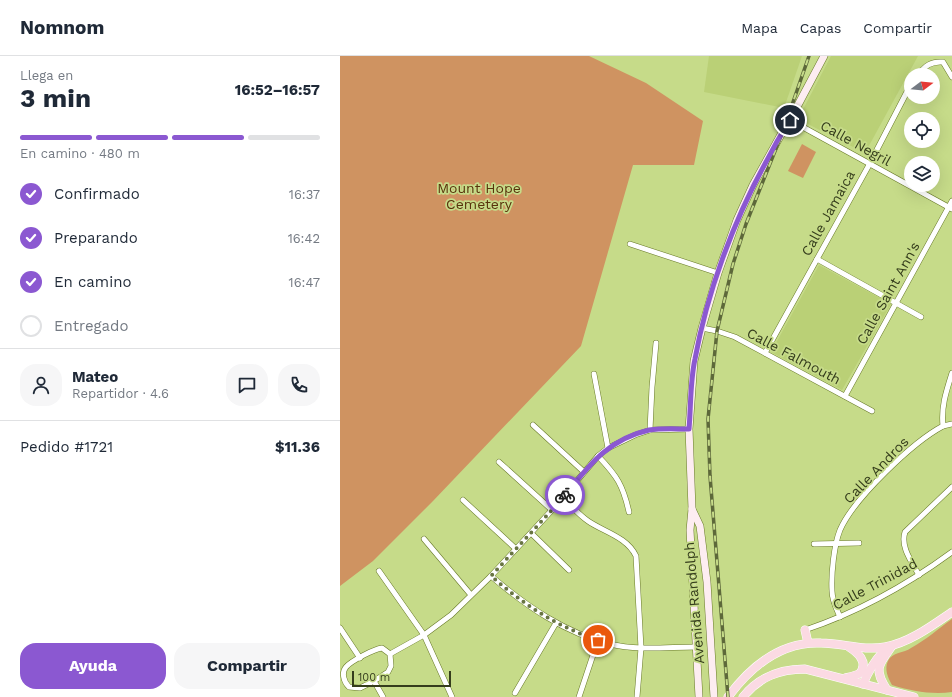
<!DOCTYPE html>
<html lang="es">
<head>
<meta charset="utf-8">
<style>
	:root { --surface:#fff; --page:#f6f6f7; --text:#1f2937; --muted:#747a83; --line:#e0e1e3; --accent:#8b58d1 }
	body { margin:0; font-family:"Work Sans",sans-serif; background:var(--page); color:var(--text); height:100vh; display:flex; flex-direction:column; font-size:15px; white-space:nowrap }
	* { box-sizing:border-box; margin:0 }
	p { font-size:13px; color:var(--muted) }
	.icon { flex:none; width:22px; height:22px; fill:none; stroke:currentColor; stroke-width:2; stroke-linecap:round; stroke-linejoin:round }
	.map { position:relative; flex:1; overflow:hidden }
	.side { display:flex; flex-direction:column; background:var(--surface); width:340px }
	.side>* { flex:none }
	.needle { width:26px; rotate:74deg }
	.buttons { position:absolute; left:564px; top:12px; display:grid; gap:8px }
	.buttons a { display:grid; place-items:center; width:36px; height:36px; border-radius:50%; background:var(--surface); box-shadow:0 4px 16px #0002; font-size:20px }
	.scale { position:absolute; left:12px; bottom:10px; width:99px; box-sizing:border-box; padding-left:4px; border:2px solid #353d1c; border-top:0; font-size:11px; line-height:14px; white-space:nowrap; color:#353d1c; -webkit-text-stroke:3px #c6db89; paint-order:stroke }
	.pin { position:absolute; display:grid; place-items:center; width:34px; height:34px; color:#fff; margin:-17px; border:2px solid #fff; border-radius:50%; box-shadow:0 1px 4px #0007 }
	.courier { position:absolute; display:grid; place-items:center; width:40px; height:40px; margin:-20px; border:3px solid #8b58d1; border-radius:50%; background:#fff; color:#222; box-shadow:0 1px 5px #0007 }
	.overview em { font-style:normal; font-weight:700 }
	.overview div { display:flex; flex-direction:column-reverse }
	.overview { display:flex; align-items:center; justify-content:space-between; height:68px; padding:0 20px }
	h1 { font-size:26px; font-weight:700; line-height:30px }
	.bar { display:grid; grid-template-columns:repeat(4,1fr); gap:6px 4px; align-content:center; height:48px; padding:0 20px }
	.bar i { height:5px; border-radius:3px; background:var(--line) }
	.bar .active { background:var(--accent) }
	.bar p { grid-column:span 4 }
	.line { display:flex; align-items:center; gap:10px; padding:0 20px; border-top:1px solid var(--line) }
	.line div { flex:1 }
	.round { display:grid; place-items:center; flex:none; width:42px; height:42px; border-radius:16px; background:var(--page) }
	ol { padding:0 20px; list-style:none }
	li { display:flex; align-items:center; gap:12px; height:44px }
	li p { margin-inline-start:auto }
	li .icon { padding:4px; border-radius:50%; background:var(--accent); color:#fff; stroke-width:4 }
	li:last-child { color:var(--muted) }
	li i { width:22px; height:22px; border:2px solid var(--line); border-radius:50% }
	.button { display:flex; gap:8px; margin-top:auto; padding:8px 20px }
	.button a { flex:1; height:46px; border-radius:16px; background:var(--accent); color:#fff; font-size:16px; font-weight:700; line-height:46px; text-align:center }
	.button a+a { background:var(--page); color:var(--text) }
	header { display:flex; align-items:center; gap:24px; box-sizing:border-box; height:56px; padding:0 20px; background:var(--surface); border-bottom:1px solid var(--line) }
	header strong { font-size:19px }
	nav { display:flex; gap:22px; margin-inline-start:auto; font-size:14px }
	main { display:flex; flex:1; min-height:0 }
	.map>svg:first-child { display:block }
	.built { fill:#bad076 }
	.green { fill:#cf9361 }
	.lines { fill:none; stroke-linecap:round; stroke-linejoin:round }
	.street-casing { stroke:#687928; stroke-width:6 }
	.secondary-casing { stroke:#687928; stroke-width:8 }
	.primary-casing { stroke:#fff; stroke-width:9 }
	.street { stroke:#fff; stroke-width:5 }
	.secondary { stroke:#fdedf1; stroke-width:7 }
	.primary { stroke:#fbdae3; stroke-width:8 }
	.rail-casing { stroke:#5d683a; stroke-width:3.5 }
	.rail { stroke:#c6db89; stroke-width:2; stroke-dasharray:6; stroke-linecap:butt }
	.done { stroke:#687442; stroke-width:4; stroke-dasharray:0 7.2 }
	.route { stroke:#8b58d1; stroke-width:5 }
	.labels { text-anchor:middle; stroke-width:3.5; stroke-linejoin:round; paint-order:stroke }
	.street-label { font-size:14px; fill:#353d1c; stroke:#c6db89 }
	.park-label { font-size:14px; fill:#59320c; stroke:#c6db89 }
</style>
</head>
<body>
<header>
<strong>Nomnom</strong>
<nav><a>Mapa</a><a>Capas</a><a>Compartir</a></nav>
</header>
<main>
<section class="side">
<div class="overview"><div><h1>3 min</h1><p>Llega en</p></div><em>16:52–16:57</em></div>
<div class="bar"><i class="active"></i><i class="active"></i><i class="active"></i><i></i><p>En camino · 480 m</p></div>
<ol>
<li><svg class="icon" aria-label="check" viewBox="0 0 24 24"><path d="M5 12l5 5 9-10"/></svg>Confirmado<p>16:37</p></li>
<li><svg class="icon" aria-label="check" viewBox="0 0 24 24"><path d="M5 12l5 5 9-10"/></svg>Preparando<p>16:42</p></li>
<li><svg class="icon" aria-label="check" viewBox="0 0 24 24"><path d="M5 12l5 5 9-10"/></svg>En camino<p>16:47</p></li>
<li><i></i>Entregado</li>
</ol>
<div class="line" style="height:72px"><a class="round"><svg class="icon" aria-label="person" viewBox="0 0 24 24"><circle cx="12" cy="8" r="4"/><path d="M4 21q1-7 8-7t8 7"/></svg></a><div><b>Mateo</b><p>Repartidor · 4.6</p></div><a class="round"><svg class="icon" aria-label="chat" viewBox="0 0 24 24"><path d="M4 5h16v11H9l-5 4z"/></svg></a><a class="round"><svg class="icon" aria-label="phone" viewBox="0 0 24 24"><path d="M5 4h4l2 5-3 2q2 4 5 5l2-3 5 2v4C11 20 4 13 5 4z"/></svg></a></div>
<div class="line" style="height:52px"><div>Pedido #1721</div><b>$11.36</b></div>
<div class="button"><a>Ayuda</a><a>Compartir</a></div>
</section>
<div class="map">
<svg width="612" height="641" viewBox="0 0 612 641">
	<rect width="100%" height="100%" fill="#c6db89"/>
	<g class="built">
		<polygon points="369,0 462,0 444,52 364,36"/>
		<polygon points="491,0 578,0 525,97 458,63"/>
		<polygon points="479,209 551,248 502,334 431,296"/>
	</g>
	<g class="green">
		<polygon points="0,0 249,0 306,27 363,65 354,109 293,109 241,290 93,445 33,505 0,530"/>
		<polygon points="462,88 476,96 463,122 448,115"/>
		<path d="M612 563V636C593 639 571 635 552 629 548 622 544 613 548 605 552 596 564 597 571 592 586 584 599 572 612 563Z"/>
	</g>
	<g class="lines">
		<g class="street-casing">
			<g id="street">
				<path d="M578 19C585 10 591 5 603 6L612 21"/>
				<polyline points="450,64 612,153"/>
				<polyline points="290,188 378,217"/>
				<polyline points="477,203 581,261"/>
				<polyline points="362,272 377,275 395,281 532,355"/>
				<polyline points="425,297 529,109 571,28"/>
				<polyline points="254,318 268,392"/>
				<polyline points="505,340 612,145"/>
				<polyline points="193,369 244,416"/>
				<polyline points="603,370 612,368"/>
				<polyline points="310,374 312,331 316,287"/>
				<path d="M258 400C277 420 283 429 289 456"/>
				<polyline points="159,406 212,454"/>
				<path d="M223 441C231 450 238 458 248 465 264 476 287 481 296 500L301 592 297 641"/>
				<polyline points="123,444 176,493"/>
				<polyline points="191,477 229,514"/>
				<polyline points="84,483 131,539"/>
				<polyline points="474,488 519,487"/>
				<polyline points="39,515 84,579 112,641"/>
				<path d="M579 519C572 506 560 491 565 476L612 431"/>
				<path d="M151 520C186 550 225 577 270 588 298 595 328 591 356 591"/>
				<path d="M500 561C496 552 492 544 492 535 491 518 494 489 500 474 514 442 573 386 603 370 601 351 606 336 612 317"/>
				<polyline points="0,572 20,602"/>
				<path d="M465 574C519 556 567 529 612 496"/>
				<path d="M42 592 50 598 51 610 48 616 34 625 20 632 9 631C4 626 1 617 6 611 11 605 34 593 42 592Z"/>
				<polyline points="50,598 84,579 111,559 151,520 212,454 258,400 268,392 295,379 310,374 349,373"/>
				<polyline points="34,625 43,641"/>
				<polyline points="175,637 216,567"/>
				<polyline points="239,641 258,584"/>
			</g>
		</g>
		<g class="secondary-casing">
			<g id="secondary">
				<polyline points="352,453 360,470 367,526 374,641"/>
				<polyline points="359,641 350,474 352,453 349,373 354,305 362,272 378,217 397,164 413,129 443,75 450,64 484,0"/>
			</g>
		</g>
		<g class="primary-casing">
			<g id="primary">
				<polyline points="465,574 468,587"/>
				<path d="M505 622C509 621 516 620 520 617 529 606 517 596 509 591"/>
				<path d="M523 628C528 616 533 607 542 597"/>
				<path d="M547 634C533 613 539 608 552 590"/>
				<path d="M388 641C411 610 441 585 481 587 503 587 523 595 545 591 569 587 593 569 612 556"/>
				<path d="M403 641C419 621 439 613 465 613L574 641"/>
			</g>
		</g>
		<use href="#street" class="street"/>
		<use href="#secondary" class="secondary"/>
		<use href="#primary" class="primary"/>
		<g class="rail-casing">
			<polyline id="rail" points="388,641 370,420 368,363 377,275 393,208 406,168 443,75 469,0"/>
		</g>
		<use href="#rail" class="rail"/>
	</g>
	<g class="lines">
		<path class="done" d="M225 439 212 454 151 520C183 548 217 571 258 584"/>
		<path class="route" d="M225 439C250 408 269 383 309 374 322 372 336 373 349 373 351 350 350 326 355 303 367 237 393 166 426 106 433 92 441 78 450 64"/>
	</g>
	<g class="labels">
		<g class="street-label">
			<text transform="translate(516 87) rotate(29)" y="5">Calle Negril</text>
			<text transform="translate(488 157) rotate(-61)" y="5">Calle Jamaica</text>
			<text transform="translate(548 237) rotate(-61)" y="5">Calle Saint Ann's</text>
			<text transform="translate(454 300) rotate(28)" y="5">Calle Falmouth</text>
			<text transform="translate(536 414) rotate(-46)" y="5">Calle Andros</text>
			<text transform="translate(535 528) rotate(-28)" y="5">Calle Trinidad</text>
			<text transform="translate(354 547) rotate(-95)" y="5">Avenida Randolph</text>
		</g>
		<g class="park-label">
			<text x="139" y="137">Mount Hope<tspan x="139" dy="16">Cemetery</tspan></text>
		</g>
	</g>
</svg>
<div class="buttons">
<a><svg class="needle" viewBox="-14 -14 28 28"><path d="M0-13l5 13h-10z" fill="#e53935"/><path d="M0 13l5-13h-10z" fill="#747a83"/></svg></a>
<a><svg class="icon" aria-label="locate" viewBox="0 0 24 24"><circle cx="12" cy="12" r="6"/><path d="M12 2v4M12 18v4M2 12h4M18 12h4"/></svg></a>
<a><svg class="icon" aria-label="layers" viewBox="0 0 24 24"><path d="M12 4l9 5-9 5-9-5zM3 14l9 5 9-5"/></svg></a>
</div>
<div class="scale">100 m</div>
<div class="pin" style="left:258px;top:584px;background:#ea580c"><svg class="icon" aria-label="bag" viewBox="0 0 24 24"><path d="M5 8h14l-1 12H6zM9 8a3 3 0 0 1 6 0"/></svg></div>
<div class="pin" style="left:450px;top:64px;background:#1f2937"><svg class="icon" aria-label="home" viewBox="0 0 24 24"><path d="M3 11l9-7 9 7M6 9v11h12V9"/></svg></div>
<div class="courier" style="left:225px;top:439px"><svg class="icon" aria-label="bike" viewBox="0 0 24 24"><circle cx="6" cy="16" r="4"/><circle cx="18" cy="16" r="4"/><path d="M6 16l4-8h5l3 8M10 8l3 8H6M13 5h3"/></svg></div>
</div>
</main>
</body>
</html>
